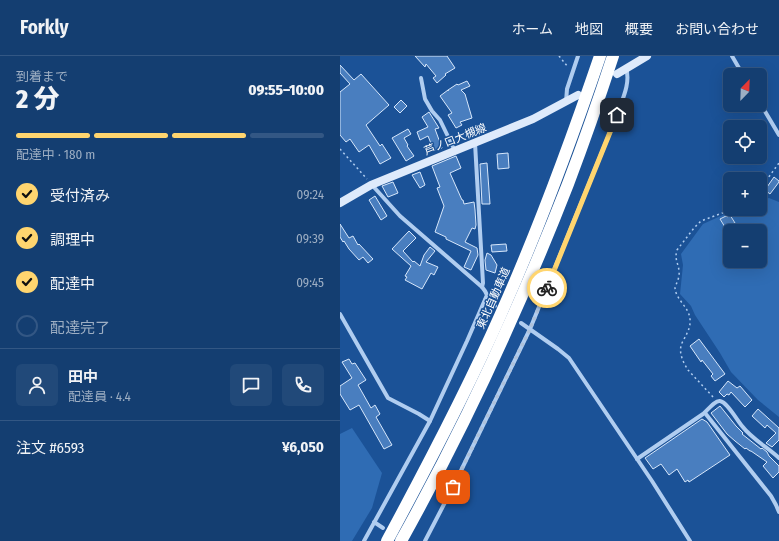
<!DOCTYPE html>
<html lang="ja">
<head>
<meta charset="utf-8">
<style>
	:root { --surface:#143e71; --page:#214979; --text:#f1f3f6; --muted:#9daec3; --line:#335784; --accent:#ffd56f }
	body { margin:0; font-family:"Fira Sans Condensed","Noto Sans JP",sans-serif; background:var(--page); color:var(--text); height:100vh; display:flex; flex-direction:column; font-size:15px; white-space:nowrap }
	* { box-sizing:border-box; margin:0 }
	p { font-size:13px; color:var(--muted) }
	.icon { flex:none; width:22px; height:22px; fill:none; stroke:currentColor; stroke-width:2; stroke-linecap:round; stroke-linejoin:round }
	.map { position:relative; flex:1; overflow:hidden }
	.details { display:flex; flex-direction:column; background:var(--surface); width:340px }
	.details>* { flex:none }
	.needle { width:26px; rotate:23deg }
	.tools { position:absolute; left:383px; top:12px; display:grid; gap:8px }
	.tools a { display:grid; place-items:center; width:44px; height:44px; border-radius:6px; background:var(--surface); box-shadow:0 4px 16px #0002,0 0 0 1px var(--line); font-size:20px }
	.pin { position:absolute; display:grid; place-items:center; width:34px; height:34px; color:#fff; margin:-17px; border-radius:8px; box-shadow:0 2px 6px #0006 }
	.courier { position:absolute; display:grid; place-items:center; width:40px; height:40px; margin:-20px; border:3px solid #ffd56f; border-radius:50%; background:#fff; color:#222; box-shadow:0 1px 5px #0007 }
	.summary em { font-style:normal; font-weight:800 }
	.summary div { display:flex; flex-direction:column-reverse }
	.summary { display:flex; align-items:center; justify-content:space-between; height:68px; padding:0 16px }
	h1 { font-size:26px; font-weight:800; line-height:30px }
	.bar { display:grid; grid-template-columns:repeat(4,1fr); gap:6px 4px; align-content:center; height:48px; padding:0 16px }
	.bar i { height:5px; border-radius:3px; background:var(--line) }
	.bar .current { background:var(--accent) }
	.bar p { grid-column:span 4 }
	.line { display:flex; align-items:center; gap:10px; padding:0 16px; border-top:1px solid var(--line) }
	.line div { flex:1 }
	.round { display:grid; place-items:center; flex:none; width:42px; height:42px; border-radius:6px; background:var(--page) }
	ol { padding:0 16px; list-style:none }
	li { display:flex; align-items:center; gap:12px; height:44px }
	li p { margin-inline-start:auto }
	li .icon { padding:4px; border-radius:50%; background:var(--accent); color:#111; stroke-width:4 }
	li:last-child { color:var(--muted) }
	li i { width:22px; height:22px; border:2px solid var(--line); border-radius:50% }
	header { display:flex; align-items:center; gap:24px; box-sizing:border-box; height:56px; padding:0 20px; background:var(--surface); border-bottom:1px solid var(--line) }
	header strong { font-size:19px }
	nav { display:flex; gap:22px; margin-inline-start:auto; font-size:14px }
	main { display:flex; flex:1; min-height:0 }
	.map>svg:first-child { display:block }
	.green { fill:#2f6cb4; fill-rule:evenodd }
	.building { fill:#497ebf; stroke:#d7e7fb }
	.lines { fill:none; stroke-linecap:round; stroke-linejoin:round }
	.path { stroke:#b0cdf0; stroke-width:1.5; stroke-dasharray:2 3; stroke-linecap:butt }
	.street { stroke:#b0cdf0; stroke-width:4 }
	.secondary { stroke:#deeafb; stroke-width:8 }
	.highway { stroke:#fff; stroke-width:12 }
	.done { stroke:#afc2db; stroke-width:4; stroke-dasharray:0 7.2 }
	.route { stroke:#ffd56f; stroke-width:5 }
	.labels { text-anchor:middle; stroke-width:3; stroke-linejoin:round; paint-order:stroke }
	.street-label { font-size:11px; fill:#fff; stroke:#1b5297 }
</style>
</head>
<body>
<header>
<strong>Forkly</strong>
<nav><a>ホーム</a><a>地図</a><a>概要</a><a>お問い合わせ</a></nav>
</header>
<main>
<section class="details">
<div class="summary"><div><h1>2 分</h1><p>到着まで</p></div><em>09:55–10:00</em></div>
<div class="bar"><i class="current"></i><i class="current"></i><i class="current"></i><i></i><p>配達中 · 180 m</p></div>
<ol>
<li><svg class="icon" aria-label="check" viewBox="0 0 24 24"><path d="M5 12l5 5 9-10"/></svg>受付済み<p>09:24</p></li>
<li><svg class="icon" aria-label="check" viewBox="0 0 24 24"><path d="M5 12l5 5 9-10"/></svg>調理中<p>09:39</p></li>
<li><svg class="icon" aria-label="check" viewBox="0 0 24 24"><path d="M5 12l5 5 9-10"/></svg>配達中<p>09:45</p></li>
<li><i></i>配達完了</li>
</ol>
<div class="line" style="height:72px"><a class="round"><svg class="icon" aria-label="person" viewBox="0 0 24 24"><circle cx="12" cy="8" r="4"/><path d="M4 21q1-7 8-7t8 7"/></svg></a><div><b>田中</b><p>配達員 · 4.4</p></div><a class="round"><svg class="icon" aria-label="chat" viewBox="0 0 24 24"><path d="M4 5h16v11H9l-5 4z"/></svg></a><a class="round"><svg class="icon" aria-label="phone" viewBox="0 0 24 24"><path d="M5 4h4l2 5-3 2q2 4 5 5l2-3 5 2v4C11 20 4 13 5 4z"/></svg></a></div>
<div class="line" style="height:52px"><div>注文 #6593</div><b>¥6,050</b></div>
</section>
<div class="map">
<svg width="439" height="485" viewBox="0 0 439 485">
	<rect width="100%" height="100%" fill="#1b5297"/>
	<g class="green">
		<path d="M429 142 439 146V361L418 344 391 316 380 297 355 259 351 250 340 238 343 209 341 198 363 168 396 153H420V144ZM390 175H420V205H390Z"/>
		<polygon points="12,372 42,417 32,452 12,485 0,485 0,378"/>
	</g>
	<g class="building">
		<polygon points="75,0 107,0 115,12 105,18 106,19 97,27 93,22 96,20 86,8 85,11"/>
		<polygon points="0,9 14,24 21,18 49,49 26,69 40,90 42,88 51,102 40,108 29,89 19,96 10,83 6,86 0,79 0,36 10,28 0,17"/>
		<polygon points="127,25 130,30 121,34 125,38 132,62 120,66 122,69 116,72 108,59 112,57 100,40 108,34 108,35 108,34 117,28 118,29"/>
		<polygon points="61,44 67,50 60,57 54,51"/>
		<polygon points="89,56 99,72 95,73 102,92 94,95 88,80 80,84 77,76 88,71 82,61"/>
		<polygon points="68,73 71,78 64,82 68,89 67,90 74,100 66,105 52,82"/>
		<polygon points="168,97 169,112 158,113 157,98"/>
		<polygon points="116,100 121,112 110,117 122,144 123,144 124,148 134,146 135,154 136,169 135,173 132,172 125,186 137,192 138,199 131,214 124,211 131,195 106,183 106,181 95,176 104,150 97,132 100,131 92,110"/>
		<polygon points="147,107 150,148 142,148 140,108"/>
		<polygon points="80,116 85,129 80,132 72,119"/>
		<polygon points="434,121 439,125 439,126 430,138 425,134"/>
		<polygon points="53,126 58,137 48,141 42,130"/>
		<polygon points="35,140 47,160 41,164 29,144"/>
		<polygon points="390,159 395,167 391,168 394,172 388,176 380,163 386,160 387,161"/>
		<polygon points="0,168 9,182 13,180 18,189 19,188 33,203 28,207 23,201 19,204 9,193 4,185 3,186 0,181"/>
		<polygon points="69,175 76,182 63,195 73,206 74,205 80,210 84,199 90,191 95,195 86,206 98,211 94,219 91,217 82,233 65,224 67,221 65,220 71,210 52,193"/>
		<polygon points="166,188 167,195 152,196 151,189"/>
		<polygon points="147,197 151,199 157,209 155,217 146,214 145,204"/>
		<polygon points="359,283 385,318 375,325 371,320 373,318 362,304 361,306 350,290"/>
		<polygon points="9,303 12,308 15,307 26,324 18,329 31,352 35,349 40,358 36,361 52,389 44,393 19,349 10,354 0,338 0,330 12,322 2,306"/>
		<polygon points="388,325 397,332 400,330 412,344 405,351 391,336 389,339 387,338 384,341 379,336"/>
		<polygon points="380,350 396,370 403,377 402,378 421,393 422,392 427,396 429,400 439,410 439,416 433,422 423,410 427,406 411,395 410,395 406,392 405,393 395,385 387,378 371,357"/>
		<polygon points="418,353 439,372 439,384 432,391 426,387 436,377 427,369 425,372 412,360"/>
		<polygon points="362,363 367,366 390,399 349,426 348,424 345,426 337,413 329,419 321,408 313,413 305,402"/>
	</g>
	<g class="lines">
		<g class="path">
			<polyline points="219,0 228,11"/>
			<polyline points="0,93 27,123"/>
			<polyline points="420,133 439,107"/>
			<path d="M373 341 348 314C343 306 338 296 342 287 346 279 351 272 350 263 349 251 336 244 335 232 336 228 340 221 339 216 339 208 334 204 337 194L354 172 361 165 393 153"/>
		</g>
		<g class="street">
			<polyline points="392,0 403,19"/>
			<polyline points="81,22 85,43 92,55 100,64 115,95"/>
			<polyline points="226,46 227,33 238,0"/>
			<polyline points="420,47 439,79"/>
			<polyline points="135,87 143,227 142,231"/>
			<polyline points="145,244 155,250"/>
			<polyline points="0,258 48,342 79,358 90,365"/>
			<polyline points="181,267 218,293 229,302 312,425 350,485"/>
			<polyline points="365,357 431,440 436,449 439,456"/>
			<path d="M297 403C319 388 341 373 363 358 367 355 375 344 380 345 387 346 397 364 402 370 412 383 427 391 439 402"/>
			<polyline points="34,466 43,472"/>
			<polyline points="24,485 90,365 127,285 147,239 145,235 142,231 60,160 32,129"/>
			<path d="M85 485 113 431 190 273 277 59C282 44 291 27 286 12"/>
		</g>
		<g class="secondary">
			<polyline points="277,18 307,0"/>
			<polyline points="0,147 31,129 193,63 238,39"/>
		</g>
		<g class="highway">
			<path d="M47 485C87 411 126 337 160 260 198 175 230 88 260 0"/>
			<path d="M61 485C125 370 180 251 228 128 244 86 259 43 273 0"/>
		</g>
	</g>
	<g class="lines">
		<polyline class="done" points="113,431 190,273 207,232"/>
		<polyline class="route" points="207,232 277,59"/>
	</g>
	<g class="labels">
		<g class="street-label">
			<text transform="translate(115 83) rotate(-22)" y="4">芦ノ口大槻線</text>
			<text transform="translate(153 242) rotate(-66)" y="4">東北自動車道</text>
		</g>
	</g>
</svg>
<div class="tools">
<a><svg class="needle" viewBox="-14 -14 28 28"><path d="M0-13l5 13h-10z" fill="#e53935"/><path d="M0 13l5-13h-10z" fill="#9daec3"/></svg></a>
<a><svg class="icon" aria-label="locate" viewBox="0 0 24 24"><circle cx="12" cy="12" r="6"/><path d="M12 2v4M12 18v4M2 12h4M18 12h4"/></svg></a>
<a>+</a>
<a>−</a>
</div>
<div class="pin" style="left:113px;top:431px;background:#ea580c"><svg class="icon" aria-label="bag" viewBox="0 0 24 24"><path d="M5 8h14l-1 12H6zM9 8a3 3 0 0 1 6 0"/></svg></div>
<div class="pin" style="left:277px;top:59px;background:#1f2937"><svg class="icon" aria-label="home" viewBox="0 0 24 24"><path d="M3 11l9-7 9 7M6 9v11h12V9"/></svg></div>
<div class="courier" style="left:207px;top:232px"><svg class="icon" aria-label="bike" viewBox="0 0 24 24"><circle cx="6" cy="16" r="4"/><circle cx="18" cy="16" r="4"/><path d="M6 16l4-8h5l3 8M10 8l3 8H6M13 5h3"/></svg></div>
</div>
</main>
</body>
</html>
